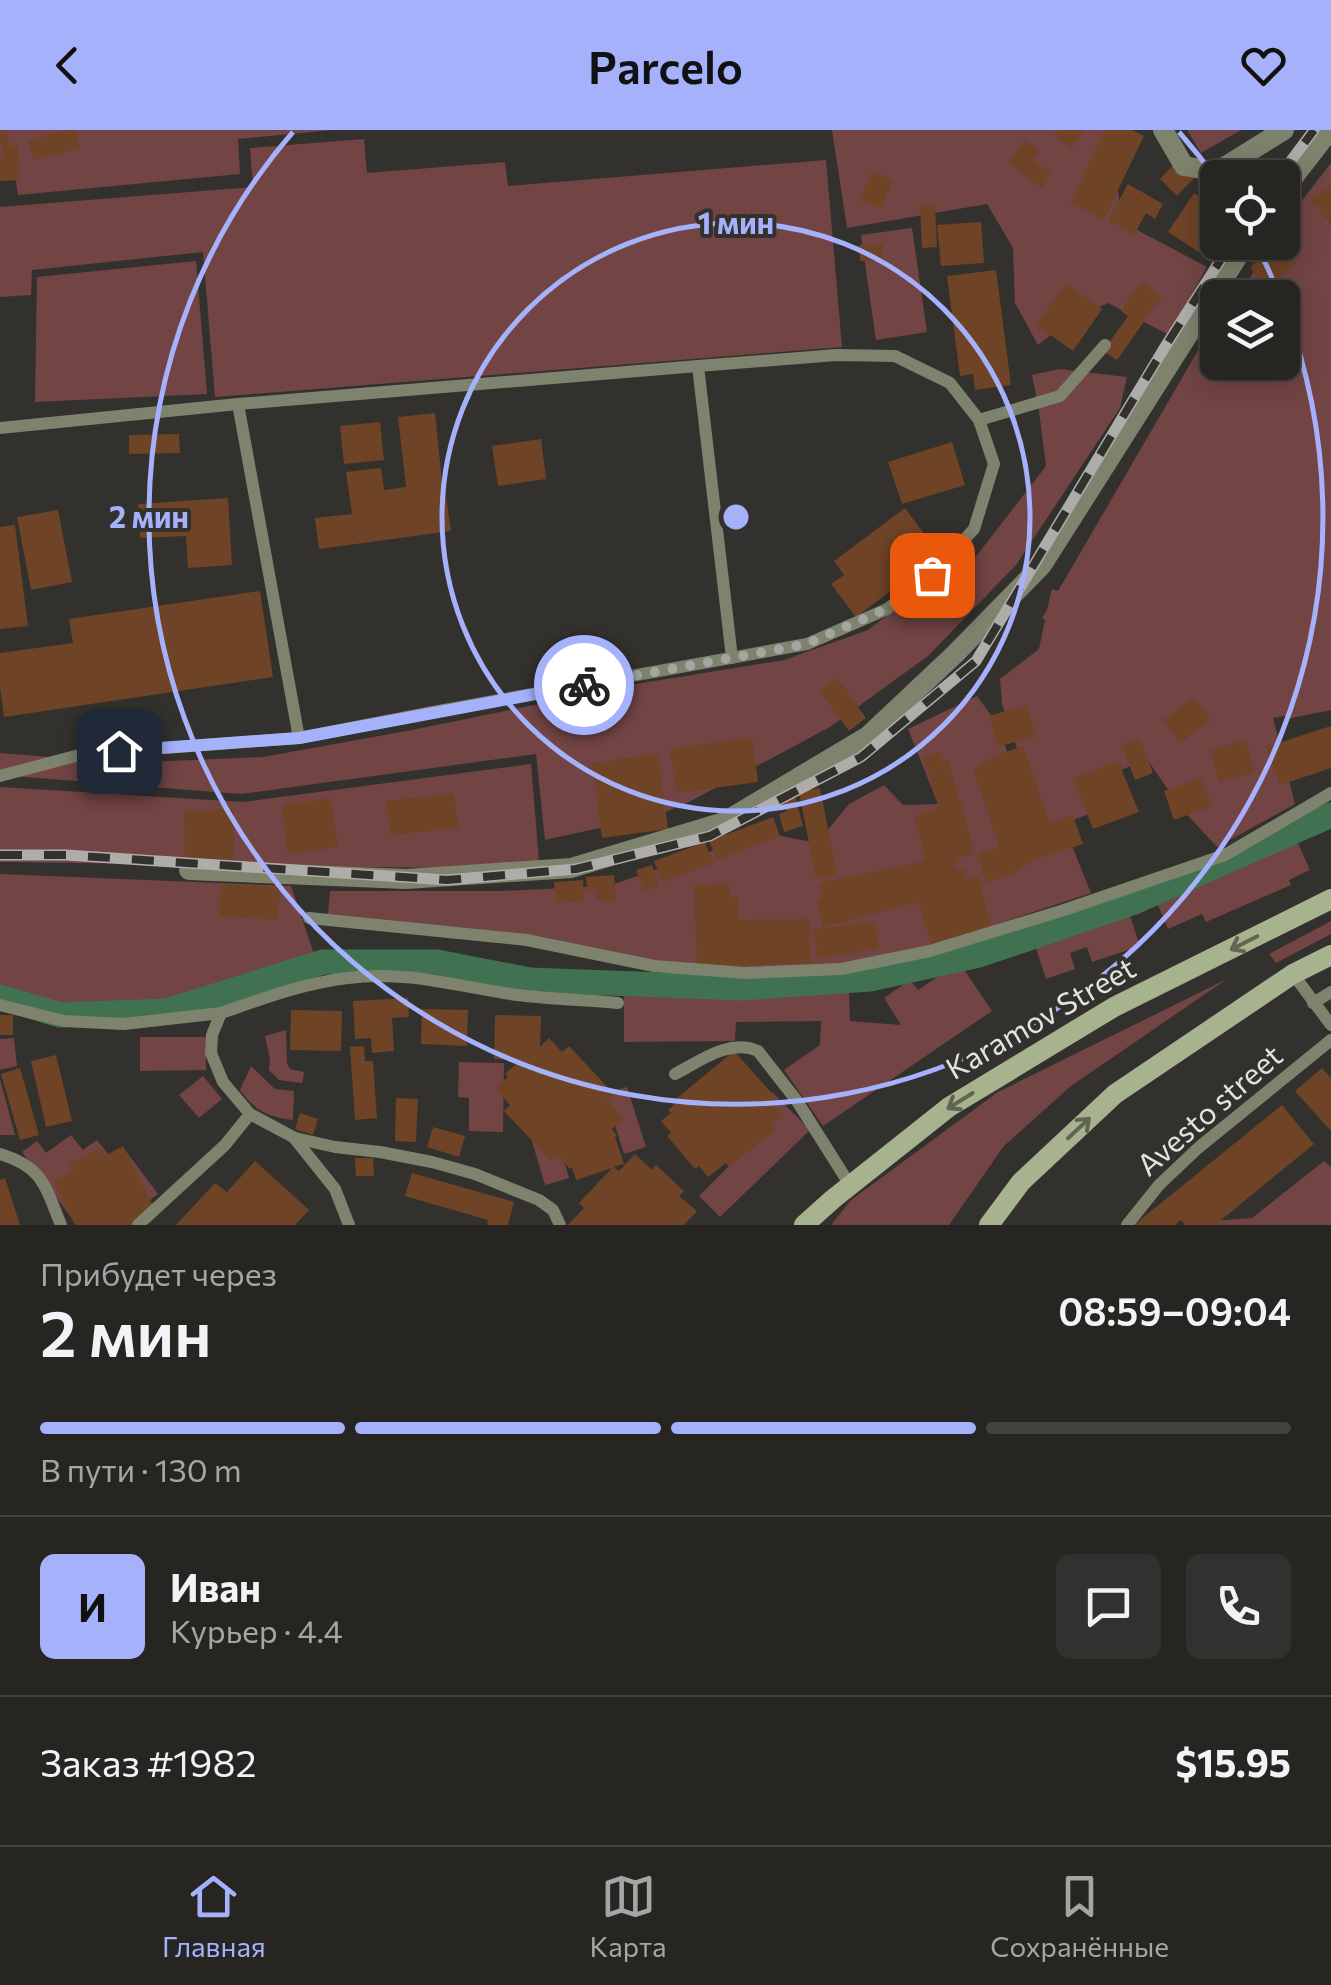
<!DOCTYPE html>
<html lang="ru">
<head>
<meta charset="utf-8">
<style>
	:root { --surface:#262522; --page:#32312f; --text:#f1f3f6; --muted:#a4a5a5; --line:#424240; --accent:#a6b1fc }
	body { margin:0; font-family:Commissioner,sans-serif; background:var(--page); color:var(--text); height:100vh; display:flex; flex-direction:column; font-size:38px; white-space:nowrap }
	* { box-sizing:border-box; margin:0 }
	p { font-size:32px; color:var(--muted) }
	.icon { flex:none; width:55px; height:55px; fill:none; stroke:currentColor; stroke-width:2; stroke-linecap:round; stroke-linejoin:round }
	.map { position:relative; height:1095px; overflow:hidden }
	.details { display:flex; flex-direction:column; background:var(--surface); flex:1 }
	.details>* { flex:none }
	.fabs { position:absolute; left:1200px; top:30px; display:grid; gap:20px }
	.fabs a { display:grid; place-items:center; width:100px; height:100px; border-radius:15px; background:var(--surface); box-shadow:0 5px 25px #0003,0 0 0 2px var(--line); font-size:50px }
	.pin { position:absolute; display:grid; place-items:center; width:85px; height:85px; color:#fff; margin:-42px; border-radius:20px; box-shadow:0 5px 15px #0006 }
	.courier { position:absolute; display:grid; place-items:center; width:100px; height:100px; margin:-50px; border:8px solid #a6b1fc; border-radius:50%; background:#fff; color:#222; box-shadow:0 2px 12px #0007 }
	.head em { font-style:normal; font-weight:600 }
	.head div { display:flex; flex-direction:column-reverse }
	.head { display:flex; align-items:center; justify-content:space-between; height:170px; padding:0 40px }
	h1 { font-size:65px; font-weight:600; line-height:75px }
	.bar { display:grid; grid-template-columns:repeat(4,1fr); gap:15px 10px; align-content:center; height:120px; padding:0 40px }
	.bar i { height:12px; border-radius:8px; background:var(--line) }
	.bar .current { background:var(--accent) }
	.bar p { grid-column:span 4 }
	.line { display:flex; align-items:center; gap:25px; padding:0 40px; border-top:2px solid var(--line) }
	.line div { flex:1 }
	.round { display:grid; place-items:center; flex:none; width:105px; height:105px; border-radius:15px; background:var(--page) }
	header { display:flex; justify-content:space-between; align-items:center; height:130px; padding:0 40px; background:var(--accent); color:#111; font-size:45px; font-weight:600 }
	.dock { display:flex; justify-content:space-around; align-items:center; height:140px; border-top:2px solid var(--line); background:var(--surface); font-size:28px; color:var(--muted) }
	.dock a { display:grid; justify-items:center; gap:5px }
	.dock .current { color:var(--accent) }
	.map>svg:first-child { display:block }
	.green { fill:#724444 }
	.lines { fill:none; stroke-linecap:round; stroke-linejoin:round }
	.canal { stroke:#407252; stroke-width:25 }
	.building { fill:#6f4326 }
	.service { stroke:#7d836d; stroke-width:12 }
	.minor { stroke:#7d836d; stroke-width:20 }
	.secondary { stroke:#a7b28e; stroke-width:20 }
	.rail-casing { stroke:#afadaa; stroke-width:11 }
	.rail { stroke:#33312d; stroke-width:8; stroke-dasharray:22; stroke-linecap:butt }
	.oneway { stroke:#616554 }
	.done { stroke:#a6a5a1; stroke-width:10; stroke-dasharray:0 18 }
	.route { stroke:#a6b1fc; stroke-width:12 }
	.ring { fill:none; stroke:#a6b1fc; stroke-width:5 }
	.labels { text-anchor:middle; stroke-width:8; stroke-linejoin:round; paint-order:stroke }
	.street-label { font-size:30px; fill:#e4e3e0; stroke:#33312d }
	.centre { fill:#a6b1fc; stroke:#33312d; stroke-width:5 }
	.ring-label { font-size:30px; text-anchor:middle; font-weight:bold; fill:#a6b1fc; stroke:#33312d; stroke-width:8; stroke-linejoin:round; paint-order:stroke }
</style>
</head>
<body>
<header><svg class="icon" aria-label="back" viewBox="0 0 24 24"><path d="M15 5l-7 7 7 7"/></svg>Parcelo<svg class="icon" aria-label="heart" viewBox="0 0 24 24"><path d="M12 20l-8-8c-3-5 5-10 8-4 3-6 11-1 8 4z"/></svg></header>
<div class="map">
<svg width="1331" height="1095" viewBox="0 0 1331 1095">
	<rect width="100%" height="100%" fill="#33312d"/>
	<g class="green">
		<polygon points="0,0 333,0 238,9 240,44 18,65 12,26 0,29"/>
		<polygon points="832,0 1110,0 1122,92 1207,137 1169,205 1108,173 1072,189 1038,215 1015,173 1013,118 987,74 847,98"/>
		<polygon points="1187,0 1241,0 1201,23"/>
		<polygon points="364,9 367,43 505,32 508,56 826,30 842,217 215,267 203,122 32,140 31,165 0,167 0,77 253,57 250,18"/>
		<polygon points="1331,33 1331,580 1287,589 1285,586 1273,588 1295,674 1217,717 1180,677 1147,629 1114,643 1112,676 1045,700 1002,574 1000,549 1039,519 1045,490 1042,488 1047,480 1052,459 1058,461 1217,188 1218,232 1282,232 1282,168 1229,167 1232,163 1254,158 1246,154 1271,113 1282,112 1283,95"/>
		<polygon points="912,98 927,202 876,210 861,105"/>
		<polygon points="196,131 207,264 35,272 37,147"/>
		<polygon points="1059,239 1127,247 1120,278 1016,435 928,526 830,597 689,672 658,685 545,710 536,624 241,664 0,645 0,623 123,633 263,627 412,600 636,554 784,530 868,500 921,460 974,429 1046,336 1039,281 1032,245"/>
		<polygon points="977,566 998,595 1037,712 1068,706 1091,763 925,818 838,835 750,837 661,832 534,805 328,784 330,761 501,761 608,756 765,703 817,713 849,674 884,655 903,675 938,674 908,599"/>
		<polygon points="531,634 539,731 447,738 0,732 0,657 243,672"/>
		<polygon points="1296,709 1310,740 1289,750 1291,755 1206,792 1202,784 1168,799 1156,771"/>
		<polygon points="0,744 291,756 314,824 256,846 162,875 62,876 23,868 0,857"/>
		<polygon points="1128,780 1140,816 1092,832 1087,817 1070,823 1075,839 1046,849 1034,812"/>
		<polygon points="1331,791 1331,804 1276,833 1269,824"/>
		<polygon points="959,832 992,881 823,996 784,940 820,915 821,891 736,892 735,911 624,912 624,862 849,861 850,891 901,895 884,868 910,850 918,860"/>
		<polygon points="1227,849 1071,956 1003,1017 949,1095 831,1095 851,1070 998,962"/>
		<polygon points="286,900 287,933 290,939 304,942 303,951 301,953 279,950 269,940 270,929 265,906"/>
		<polygon points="140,907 206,907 206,940 140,941"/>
		<polygon points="14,908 17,936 0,940 0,909"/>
		<polygon points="459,932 504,933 503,1002 469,1001 469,968 458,967"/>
		<path d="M251 936 275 959 294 961 293 990C269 987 254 981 240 960Z"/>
		<polygon points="203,946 222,969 199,988 179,965"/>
		<polygon points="0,949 15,1005 0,1005"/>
		<polygon points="627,957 646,1017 624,1024 612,985 556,1003 569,1048 545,1055 525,988"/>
		<polygon points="772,962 810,1000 720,1087 699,1066 736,1029 720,1012"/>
		<polygon points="71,1005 83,1020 97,1010 112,1029 125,1020 158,1064 117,1095 77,1095 22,1022 37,1011 46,1023"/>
		<polygon points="1324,1031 1331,1037 1331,1095 1186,1095 1185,1093 1252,1088"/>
	</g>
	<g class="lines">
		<polyline class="canal" points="0,867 60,885 167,881 323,832 437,832 530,850 742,858 870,849 979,825 1132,773 1331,685"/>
	</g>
	<g class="building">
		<polygon points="0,0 8,0 9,16 18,15 20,50 0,51 0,27 3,27 2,15 0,16"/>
		<polygon points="66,0 75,0 80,18 33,30 28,10"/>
		<polygon points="1058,0 1085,0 1071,18 1054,6"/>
		<polygon points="1105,0 1132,0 1144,6 1104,89 1070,73"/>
		<polygon points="1025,10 1040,21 1033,30 1052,43 1041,58 1008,33"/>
		<polygon points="1180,28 1197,45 1177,66 1160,49"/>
		<polygon points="872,41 893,50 881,78 860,70"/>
		<polygon points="1128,54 1163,74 1155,89 1146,83 1134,105 1108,90"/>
		<polygon points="1331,55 1331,95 1311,70"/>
		<polygon points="1194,63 1218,78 1218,107 1205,126 1168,102"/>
		<polygon points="935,75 937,117 922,118 920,76"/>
		<polygon points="981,92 984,133 941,136 937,95"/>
		<polygon points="1281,113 1296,133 1265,157 1250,137"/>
		<polygon points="883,114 883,130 860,131 859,115"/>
		<polygon points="996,140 1011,255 975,260 973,244 960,246 947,146"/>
		<polygon points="1141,152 1162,166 1117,230 1103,221 1128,186 1121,181"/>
		<polygon points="1066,153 1102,179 1073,221 1036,195"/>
		<polygon points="435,283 442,352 444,352 451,401 319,419 315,388 352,384 346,342 381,338 384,360 406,357 398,287"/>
		<polygon points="380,292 384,330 344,334 340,296"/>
		<polygon points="179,304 180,323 129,324 129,305"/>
		<polygon points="541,309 546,349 498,356 492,316"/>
		<polygon points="952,312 965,355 902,374 888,332"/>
		<polygon points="228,368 232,435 188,438 186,406 140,408 138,374"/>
		<polygon points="905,378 931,413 916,424 925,435 856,487 831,454 844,445 834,431"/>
		<polygon points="58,380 72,452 31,460 17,387"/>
		<polygon points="15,395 28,496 0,499 0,397"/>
		<polygon points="260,461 273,547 4,587 0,558 0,523 73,513 69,489"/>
		<polygon points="837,548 866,588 849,601 819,561"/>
		<polygon points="1194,567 1211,590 1180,613 1163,590"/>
		<polygon points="1027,575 1036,606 998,617 989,586"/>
		<polygon points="1331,596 1331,638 1280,655 1266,617"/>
		<polygon points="752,607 758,652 676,663 670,619"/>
		<polygon points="1140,608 1153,643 1135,650 1122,615"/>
		<polygon points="1246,610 1255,643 1219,652 1210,620"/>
		<polygon points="1023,616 1050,693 1073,685 1083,714 1033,730 1009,745 986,753 978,724 999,717 973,639 997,625"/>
		<polygon points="939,622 942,632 948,630 974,719 972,720 973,724 956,729 958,734 954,735 956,741 963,739 966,749 979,746 991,798 932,817 918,772 823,797 816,771 822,770 818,753 926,731 914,686 939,677 923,628"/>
		<polygon points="658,624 668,699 602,708 592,633"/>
		<polygon points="1118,631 1139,682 1093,699 1073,649"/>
		<polygon points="1201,648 1212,676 1174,690 1164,661"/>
		<polygon points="820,658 837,745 816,749 799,662"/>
		<polygon points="454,664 458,698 390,705 386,671"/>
		<polygon points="795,666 803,696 784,702 779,684 787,681 783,670"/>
		<polygon points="331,668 338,717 288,724 282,675"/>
		<polygon points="233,679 234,732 185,733 184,680"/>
		<polygon points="773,687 780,706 717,730 709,711"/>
		<polygon points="705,712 713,733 662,752 654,731"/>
		<polygon points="652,735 659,756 644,761 636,740"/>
		<polygon points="614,745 616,770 597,771 596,759 587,760 586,747"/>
		<polygon points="583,750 584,771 556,773 554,752"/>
		<polygon points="729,753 730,767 738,767 739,790 810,789 811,833 697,837 694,755"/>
		<polygon points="221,754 280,757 278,790 219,786"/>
		<polygon points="875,791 879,819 818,828 813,800"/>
		<polygon points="408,868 409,887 392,888 394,921 372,923 371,908 355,909 353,871"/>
		<polygon points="422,879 468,880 467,916 421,914"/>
		<polygon points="291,880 342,881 341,921 290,920"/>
		<rect x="0" y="885" width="13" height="20"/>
		<polygon points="495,885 541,886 540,917 549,908 562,922 569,916 614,964 607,970 624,989 612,999 617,1006 615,1007 624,1034 614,1037 619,1041 635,1024 652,1040 656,1035 684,1061 679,1066 697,1081 684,1095 568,1095 584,1078 579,1073 612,1038 576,1050 572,1037 570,1039 558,1026 552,1032 504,981 510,975 495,958 508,947 505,944 520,930 494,929"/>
		<polygon points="364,916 365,931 373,931 377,988 355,990 350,917"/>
		<polygon points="734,921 769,960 778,972 774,975 782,986 771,995 775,1000 729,1037 726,1033 708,1047 699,1036 695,1039 667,1006 671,1003 661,991 671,983 668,980 678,971 676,969"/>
		<polygon points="56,925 72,991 46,997 31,931"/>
		<polygon points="20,938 39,1005 20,1010 1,944"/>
		<polygon points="1322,938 1331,948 1331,1001 1295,961"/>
		<polygon points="396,968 418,969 416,1012 395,1011"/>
		<polygon points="1282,975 1314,1014 1215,1095 1185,1095 1181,1090 1175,1095 1134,1095"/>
		<polygon points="300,983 318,989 313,1005 295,999"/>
		<polygon points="433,997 465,1006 459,1027 427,1017"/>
		<polygon points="123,1016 156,1082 141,1095 75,1095 53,1051 73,1041 69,1034 101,1018 105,1026"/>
		<polygon points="355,1028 373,1028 374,1046 356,1046"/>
		<polygon points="255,1031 309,1080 295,1095 176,1095 215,1053 227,1062"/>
		<polygon points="412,1043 514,1072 508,1095 487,1095 488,1090 405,1066"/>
		<polygon points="5,1048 20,1095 0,1095 0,1050"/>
	</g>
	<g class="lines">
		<g class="service">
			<polyline points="698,236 732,528"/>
			<polyline points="238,274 299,608"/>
			<polyline points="979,290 1060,266 1105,215"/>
			<polyline points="0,298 238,274 698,236 836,225 895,226 950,253 979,290 994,334 974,399 932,445 887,479 807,514 433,582 299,608 83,624 0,646"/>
			<polyline points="309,788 527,810 654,836 746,843 841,839 930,821 1064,780 1225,725 1331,663"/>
			<polyline points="1293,844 1331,895"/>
			<polyline points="1313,873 1331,862"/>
			<polyline points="0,875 64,891 124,894 221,883"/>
			<path d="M675 944C700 931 730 908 758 921L797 971 850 1055"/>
			<polyline points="295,1009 335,1059 349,1095"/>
			<path d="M0 1024C43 1037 45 1056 61 1095"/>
			<polyline points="138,1095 225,1015 250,984"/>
			<path d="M560 1095 553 1080 539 1070 475 1044 432 1032 380 1022 335 1017 295 1008 250 984 223 952 211 923 212 905 221 883C262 869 304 853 348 848 406 840 460 857 517 865 550 869 584 870 618 873"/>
			<polyline points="1127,1095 1159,1055 1198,1018 1331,910"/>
		</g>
		<g class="minor">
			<polyline points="1163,0 1184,36 1213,41 1226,36 1284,0"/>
			<polyline points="1282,62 1330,0"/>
			<polyline points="189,740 406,749 571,738 724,692 868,606 955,524 1042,435 1247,112"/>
		</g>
		<g class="secondary">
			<polyline points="804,1095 833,1069 949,977 1114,877 1331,769"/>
			<polyline points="989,1095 1021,1052 1115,964 1293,844 1331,825"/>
		</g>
		<g class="rail-casing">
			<g id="rail">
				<polyline points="1278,48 1314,0"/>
				<polyline points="0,725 66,725 447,750 576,739 710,706 861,627 976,531 1163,220 1232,112"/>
			</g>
		</g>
		<use href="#rail" class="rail"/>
	</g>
	<defs><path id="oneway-shaft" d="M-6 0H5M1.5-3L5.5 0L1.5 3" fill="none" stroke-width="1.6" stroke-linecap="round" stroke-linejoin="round" transform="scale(2.5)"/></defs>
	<g class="oneway">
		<use href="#oneway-shaft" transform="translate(1244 813) rotate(153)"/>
		<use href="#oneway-shaft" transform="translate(960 971) rotate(148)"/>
		<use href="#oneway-shaft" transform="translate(1079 998) rotate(-43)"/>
	</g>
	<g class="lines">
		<polyline class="done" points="584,555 807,514 886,479 932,445"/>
		<polyline class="route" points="119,621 299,608 584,555"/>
	</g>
	<g class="ring">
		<circle cx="736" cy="387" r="294"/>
		<path d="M1179 2A587 587 0 0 1 1217 50M1257 116A587 587 0 0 1 1280 167M1284 177A587 587 0 1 1 293 2"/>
	</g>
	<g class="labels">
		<g class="street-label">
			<text transform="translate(1041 889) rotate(-30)" y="10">Karamov Street</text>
			<text transform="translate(1210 981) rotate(-41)" y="10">Avesto street</text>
		</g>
	</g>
	<circle cx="736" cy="387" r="15" class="centre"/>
	<g class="ring-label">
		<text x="736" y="104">1 мин</text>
		<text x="149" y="398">2 мин</text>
	</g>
</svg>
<div class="fabs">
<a><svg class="icon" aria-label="locate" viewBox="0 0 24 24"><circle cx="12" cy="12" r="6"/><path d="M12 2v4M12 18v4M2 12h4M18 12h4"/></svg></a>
<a><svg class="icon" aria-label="layers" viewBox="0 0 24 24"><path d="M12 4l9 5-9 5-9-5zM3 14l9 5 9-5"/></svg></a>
</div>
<div class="pin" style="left:932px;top:445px;background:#ea580c"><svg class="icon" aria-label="bag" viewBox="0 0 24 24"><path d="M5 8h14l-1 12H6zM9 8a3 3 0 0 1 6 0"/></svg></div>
<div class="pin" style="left:119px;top:621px;background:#1f2937"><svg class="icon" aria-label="home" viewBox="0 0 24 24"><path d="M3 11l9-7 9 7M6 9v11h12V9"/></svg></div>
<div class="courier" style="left:584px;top:555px"><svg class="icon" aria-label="bike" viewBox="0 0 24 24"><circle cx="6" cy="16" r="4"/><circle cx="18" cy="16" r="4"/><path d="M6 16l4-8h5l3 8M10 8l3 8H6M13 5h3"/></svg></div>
</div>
<section class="details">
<div class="head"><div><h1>2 мин</h1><p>Прибудет через</p></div><em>08:59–09:04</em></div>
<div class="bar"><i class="current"></i><i class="current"></i><i class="current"></i><i></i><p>В пути · 130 m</p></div>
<div class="line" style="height:180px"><b class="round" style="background:var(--accent);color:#111">И</b><div><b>Иван</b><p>Курьер · 4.4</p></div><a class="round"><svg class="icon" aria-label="chat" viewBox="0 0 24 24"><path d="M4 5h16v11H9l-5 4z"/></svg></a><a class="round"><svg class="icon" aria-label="phone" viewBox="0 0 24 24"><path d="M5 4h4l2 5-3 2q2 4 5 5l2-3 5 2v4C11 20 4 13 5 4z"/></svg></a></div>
<div class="line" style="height:130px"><div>Заказ #1982</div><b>$15.95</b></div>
</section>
<nav class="dock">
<a class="current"><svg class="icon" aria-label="home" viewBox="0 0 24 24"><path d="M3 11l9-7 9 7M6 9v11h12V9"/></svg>Главная</a>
<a><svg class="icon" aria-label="map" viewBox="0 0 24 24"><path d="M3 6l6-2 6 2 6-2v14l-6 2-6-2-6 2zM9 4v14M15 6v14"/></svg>Карта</a>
<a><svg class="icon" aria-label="saved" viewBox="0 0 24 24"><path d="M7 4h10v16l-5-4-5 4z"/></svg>Сохранённые</a>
</nav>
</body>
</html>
